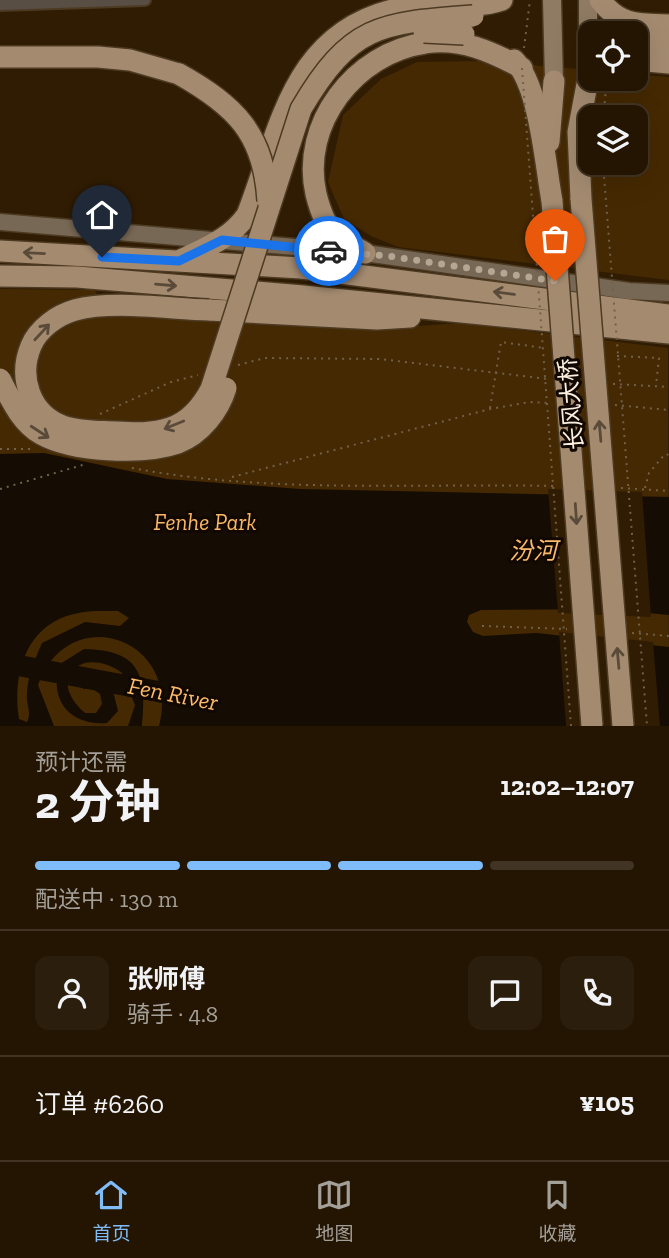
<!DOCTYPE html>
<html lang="zh">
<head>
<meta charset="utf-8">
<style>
	:root { --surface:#241502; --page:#2c1e0c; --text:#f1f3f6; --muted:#a39f99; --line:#413424; --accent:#7fbdfa }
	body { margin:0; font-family:"Zilla Slab","Noto Sans SC",serif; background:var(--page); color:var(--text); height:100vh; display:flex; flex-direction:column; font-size:26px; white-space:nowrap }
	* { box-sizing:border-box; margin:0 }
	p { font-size:23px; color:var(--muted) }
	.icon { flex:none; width:38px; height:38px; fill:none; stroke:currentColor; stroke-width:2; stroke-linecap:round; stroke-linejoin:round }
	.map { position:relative; height:726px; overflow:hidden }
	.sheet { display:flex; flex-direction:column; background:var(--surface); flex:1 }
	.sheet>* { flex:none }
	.buttons { position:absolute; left:578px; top:21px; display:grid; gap:14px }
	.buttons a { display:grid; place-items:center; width:70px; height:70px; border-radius:14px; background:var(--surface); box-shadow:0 7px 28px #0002,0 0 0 2px var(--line); font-size:35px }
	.pin { position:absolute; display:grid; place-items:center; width:60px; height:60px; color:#fff; margin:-72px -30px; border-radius:50% 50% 50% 0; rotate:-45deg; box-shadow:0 0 7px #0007 }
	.pin .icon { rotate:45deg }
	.courier { position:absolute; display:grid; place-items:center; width:70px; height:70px; margin:-35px; border:5px solid #1a73e8; border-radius:50%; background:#fff; color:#222; box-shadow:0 2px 9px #0007 }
	.headline em { font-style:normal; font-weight:700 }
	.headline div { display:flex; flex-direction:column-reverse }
	.headline { display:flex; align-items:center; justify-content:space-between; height:119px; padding:0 35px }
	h1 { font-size:46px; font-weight:700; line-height:52px }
	.bar { display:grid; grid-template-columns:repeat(4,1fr); gap:10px 7px; align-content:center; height:84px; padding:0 35px }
	.bar i { height:9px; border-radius:5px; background:var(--line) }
	.bar .current { background:var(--accent) }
	.bar p { grid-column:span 4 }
	.line { display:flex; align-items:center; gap:18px; padding:0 35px; border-top:2px solid var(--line) }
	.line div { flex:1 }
	.round { display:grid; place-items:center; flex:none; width:74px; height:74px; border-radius:14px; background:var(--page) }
	.tabs { display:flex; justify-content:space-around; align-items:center; height:98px; border-top:2px solid var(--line); background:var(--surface); font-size:19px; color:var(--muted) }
	.tabs a { display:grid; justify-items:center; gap:4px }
	.tabs .current { color:var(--accent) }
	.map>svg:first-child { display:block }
	.green { fill:#452902; fill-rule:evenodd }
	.water { fill:#150c03; fill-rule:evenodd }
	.pier { fill:#301c03 }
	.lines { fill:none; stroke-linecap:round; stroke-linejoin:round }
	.river { stroke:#150c03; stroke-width:21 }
	.street-casing { stroke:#4d3a22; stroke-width:14 }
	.secondary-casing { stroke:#4d3a22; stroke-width:19 }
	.primary-casing { stroke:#4d3a22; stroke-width:21 }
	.highway-casing { stroke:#4d3a22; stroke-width:24 }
	.path { stroke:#71604a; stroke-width:2; stroke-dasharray:2 5; stroke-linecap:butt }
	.street { stroke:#584e43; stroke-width:10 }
	.secondary { stroke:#776755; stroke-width:16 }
	.primary { stroke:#8f7a63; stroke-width:18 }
	.highway { stroke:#a48b70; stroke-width:21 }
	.highway-bridge-casing { stroke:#4d3a22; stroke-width:24; stroke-linecap:butt }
	.path-bridge { stroke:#71604a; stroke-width:2; stroke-dasharray:2 5; stroke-linecap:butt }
	.highway-bridge { stroke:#a48b70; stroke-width:21 }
	.oneway { stroke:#5a4a39 }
	.done { stroke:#b5a593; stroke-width:7; stroke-dasharray:0 12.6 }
	.route { stroke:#1a73e8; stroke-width:9 }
	.labels { text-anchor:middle; stroke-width:6; stroke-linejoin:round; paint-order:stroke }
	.street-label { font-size:23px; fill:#fcefe0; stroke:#110802 }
	.park-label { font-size:23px; font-style:italic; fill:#fab766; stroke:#110802 }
	.water-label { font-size:24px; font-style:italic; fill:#fdba69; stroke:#110802 }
</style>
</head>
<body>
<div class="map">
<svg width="669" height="726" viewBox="0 0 669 726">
	<rect width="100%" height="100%" fill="#301c03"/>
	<g class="green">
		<path d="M481 61 590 70V79H635V74L669 77V280L398 247 371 236 344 219 328 182 343 115 381 79 417 62ZM590 117H635V163H590Z"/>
		<polygon points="0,289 95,290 106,314 391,328 461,323 668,348 669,726 0,726"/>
	</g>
	<g class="water">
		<path d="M44 453 167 479 300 489 669 497V615L608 609 481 610 469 615 467 622 473 632 483 636 536 633 669 647V726H159C182 638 69 599 38 685L54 726H0V454ZM118 611 129 618 120 626 85 622 42 643C34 661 26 680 27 700 28 709 31 713 27 722L19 719C12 676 25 625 74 614 87 610 104 611 118 611Z"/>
		<path d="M84 649C141 650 147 676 142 726H128L135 705 122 673C84 645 44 677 85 713H96L102 704 100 694 91 688 83 689 84 681 95 676 105 678 112 687 118 711 107 723C66 726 49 696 60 664Z"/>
	</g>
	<g class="pier">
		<polygon points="548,489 642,492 651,617 558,613"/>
		<polygon points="559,632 653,642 660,726 566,726"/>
	</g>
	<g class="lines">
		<polyline class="river" points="0,662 188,697"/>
		<g class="street-casing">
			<polyline id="street" points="0,5 145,0"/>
		</g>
		<g class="secondary-casing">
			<polyline id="secondary" points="0,222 365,253 629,291 669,293"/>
		</g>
		<g class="primary-casing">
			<g id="primary">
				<polyline points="552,0 554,81"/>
				<polyline points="588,0 588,79"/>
			</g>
		</g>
		<g class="highway-casing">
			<g id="highway">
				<path d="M600 0C620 26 638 24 669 25"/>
				<polyline points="635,40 669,43"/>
				<polyline points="0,57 98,57 130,60 179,74"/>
				<path d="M514 60C540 87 545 164 552 201"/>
				<polyline points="635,60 669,63"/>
				<polyline points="549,142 554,81"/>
				<polyline points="581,199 578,132 588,79"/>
				<polyline points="0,251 301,268 669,315"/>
				<path d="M365 253C355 247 343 241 334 232 324 224 319 206 316 194 300 124 355 53 425 43 460 37 492 52 522 68"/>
				<path d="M181 260C207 247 230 239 247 215 281 128 292 30 401 8 434 1 470 11 502 0"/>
				<polyline points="0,276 77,277 303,296 669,333"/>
				<polyline points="209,310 377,319 410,317"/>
			</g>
		</g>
		<g class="path">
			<polyline points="524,48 530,0"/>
			<polyline points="604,117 605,96 614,79"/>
			<polyline points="617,356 659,358 656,385"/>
			<polyline points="238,365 265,358 380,359 548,379"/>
			<polyline points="613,384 669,387"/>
			<polyline points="615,405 669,410"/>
			<polyline points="490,408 501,342 544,348"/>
			<polyline points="100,414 171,382 198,375"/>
			<polyline points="0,449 34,449"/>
			<path d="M132 468C268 494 418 483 556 486"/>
			<polyline points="232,477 490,409 530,402 550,403"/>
			<polyline points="621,488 669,491"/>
			<polyline points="645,488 649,473 665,454 669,455"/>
			<polyline points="0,489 86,464"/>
			<polyline points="482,626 567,629"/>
			<polyline points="632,633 669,636"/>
		</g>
		<use href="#street" class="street"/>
		<use href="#secondary" class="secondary"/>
		<use href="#primary" class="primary"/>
		<use href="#highway" class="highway"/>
		<g class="highway-bridge-casing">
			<g id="highway-bridge">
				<polyline points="424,32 464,34"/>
				<path d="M179 74C236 106 264 134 268 201"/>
				<polyline points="581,199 623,726"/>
				<polyline points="552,201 592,726"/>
				<path d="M209 310C170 309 112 300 75 310 57 315 38 329 31 346 18 377 30 414 63 426 80 432 99 431 116 432 134 433 153 434 170 428 189 422 202 406 211 389L301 109C351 24 380 23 473 16"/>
				<path d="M0 379C10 398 21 423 41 434 73 452 143 455 178 443 201 434 219 411 226 388"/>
			</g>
		</g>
		<g class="path-bridge">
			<polyline points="522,68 571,726"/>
			<polyline points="603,163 647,726"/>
		</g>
		<use href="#highway-bridge" class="highway-bridge"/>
	</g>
	<defs><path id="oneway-shaft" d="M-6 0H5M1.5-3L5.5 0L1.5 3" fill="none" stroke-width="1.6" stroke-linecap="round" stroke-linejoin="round" transform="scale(1.75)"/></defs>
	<g class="oneway">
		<use href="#oneway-shaft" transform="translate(34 253) rotate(-177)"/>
		<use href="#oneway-shaft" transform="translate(166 285) rotate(5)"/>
		<use href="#oneway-shaft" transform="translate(504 293) rotate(-172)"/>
		<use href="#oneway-shaft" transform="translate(42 332) rotate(-47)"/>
		<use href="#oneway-shaft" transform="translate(174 425) rotate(158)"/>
		<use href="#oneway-shaft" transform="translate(600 431) rotate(-95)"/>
		<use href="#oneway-shaft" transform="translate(40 432) rotate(33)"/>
		<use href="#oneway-shaft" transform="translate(576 514) rotate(86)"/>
		<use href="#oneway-shaft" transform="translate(618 658) rotate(-95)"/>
	</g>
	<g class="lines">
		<polyline class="done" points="329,251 388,256 555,281"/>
		<polyline class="route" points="102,257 179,261 222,240 329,251"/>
	</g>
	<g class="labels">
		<g class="street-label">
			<text transform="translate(571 404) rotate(-95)" y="8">长风大桥</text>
		</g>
		<g class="park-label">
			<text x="205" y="530">Fenhe Park</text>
		</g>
		<g class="water-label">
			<text x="533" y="559">汾河</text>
			<text transform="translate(173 694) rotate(11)" y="8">Fen River</text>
		</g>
	</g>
</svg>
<div class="buttons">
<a><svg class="icon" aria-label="locate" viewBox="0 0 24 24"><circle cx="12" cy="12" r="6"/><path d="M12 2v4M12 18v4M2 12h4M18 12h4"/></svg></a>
<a><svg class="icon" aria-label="layers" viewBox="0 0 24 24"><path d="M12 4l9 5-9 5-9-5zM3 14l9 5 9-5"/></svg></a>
</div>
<div class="pin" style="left:555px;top:281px;background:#ea580c"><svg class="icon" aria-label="bag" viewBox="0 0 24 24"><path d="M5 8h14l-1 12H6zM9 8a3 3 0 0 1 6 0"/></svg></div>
<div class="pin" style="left:102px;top:257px;background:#1f2937"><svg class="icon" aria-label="home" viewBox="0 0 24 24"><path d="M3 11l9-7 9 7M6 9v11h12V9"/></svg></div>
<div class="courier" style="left:329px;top:251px"><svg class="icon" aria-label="car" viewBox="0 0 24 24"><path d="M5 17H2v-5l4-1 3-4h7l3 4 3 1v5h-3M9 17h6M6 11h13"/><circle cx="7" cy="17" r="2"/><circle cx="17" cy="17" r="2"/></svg></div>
</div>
<section class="sheet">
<div class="headline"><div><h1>2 分钟</h1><p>预计还需</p></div><em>12:02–12:07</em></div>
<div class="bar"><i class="current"></i><i class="current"></i><i class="current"></i><i></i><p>配送中 · 130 m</p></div>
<div class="line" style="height:126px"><a class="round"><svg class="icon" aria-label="person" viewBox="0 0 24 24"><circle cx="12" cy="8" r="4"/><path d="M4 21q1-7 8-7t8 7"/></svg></a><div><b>张师傅</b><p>骑手 · 4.8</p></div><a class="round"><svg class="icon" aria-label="chat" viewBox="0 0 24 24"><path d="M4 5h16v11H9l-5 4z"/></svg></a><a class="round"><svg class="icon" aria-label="phone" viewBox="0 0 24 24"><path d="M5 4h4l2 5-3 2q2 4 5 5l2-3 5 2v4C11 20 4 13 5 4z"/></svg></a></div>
<div class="line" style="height:91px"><div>订单 #6260</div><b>¥105</b></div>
</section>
<nav class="tabs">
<a class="current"><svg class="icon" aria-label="home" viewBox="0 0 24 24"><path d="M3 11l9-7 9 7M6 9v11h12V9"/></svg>首页</a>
<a><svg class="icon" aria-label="map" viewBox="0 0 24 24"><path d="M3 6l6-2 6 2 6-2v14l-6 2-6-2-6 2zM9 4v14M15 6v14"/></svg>地图</a>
<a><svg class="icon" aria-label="saved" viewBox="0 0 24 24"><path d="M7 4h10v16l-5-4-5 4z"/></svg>收藏</a>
</nav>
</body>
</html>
